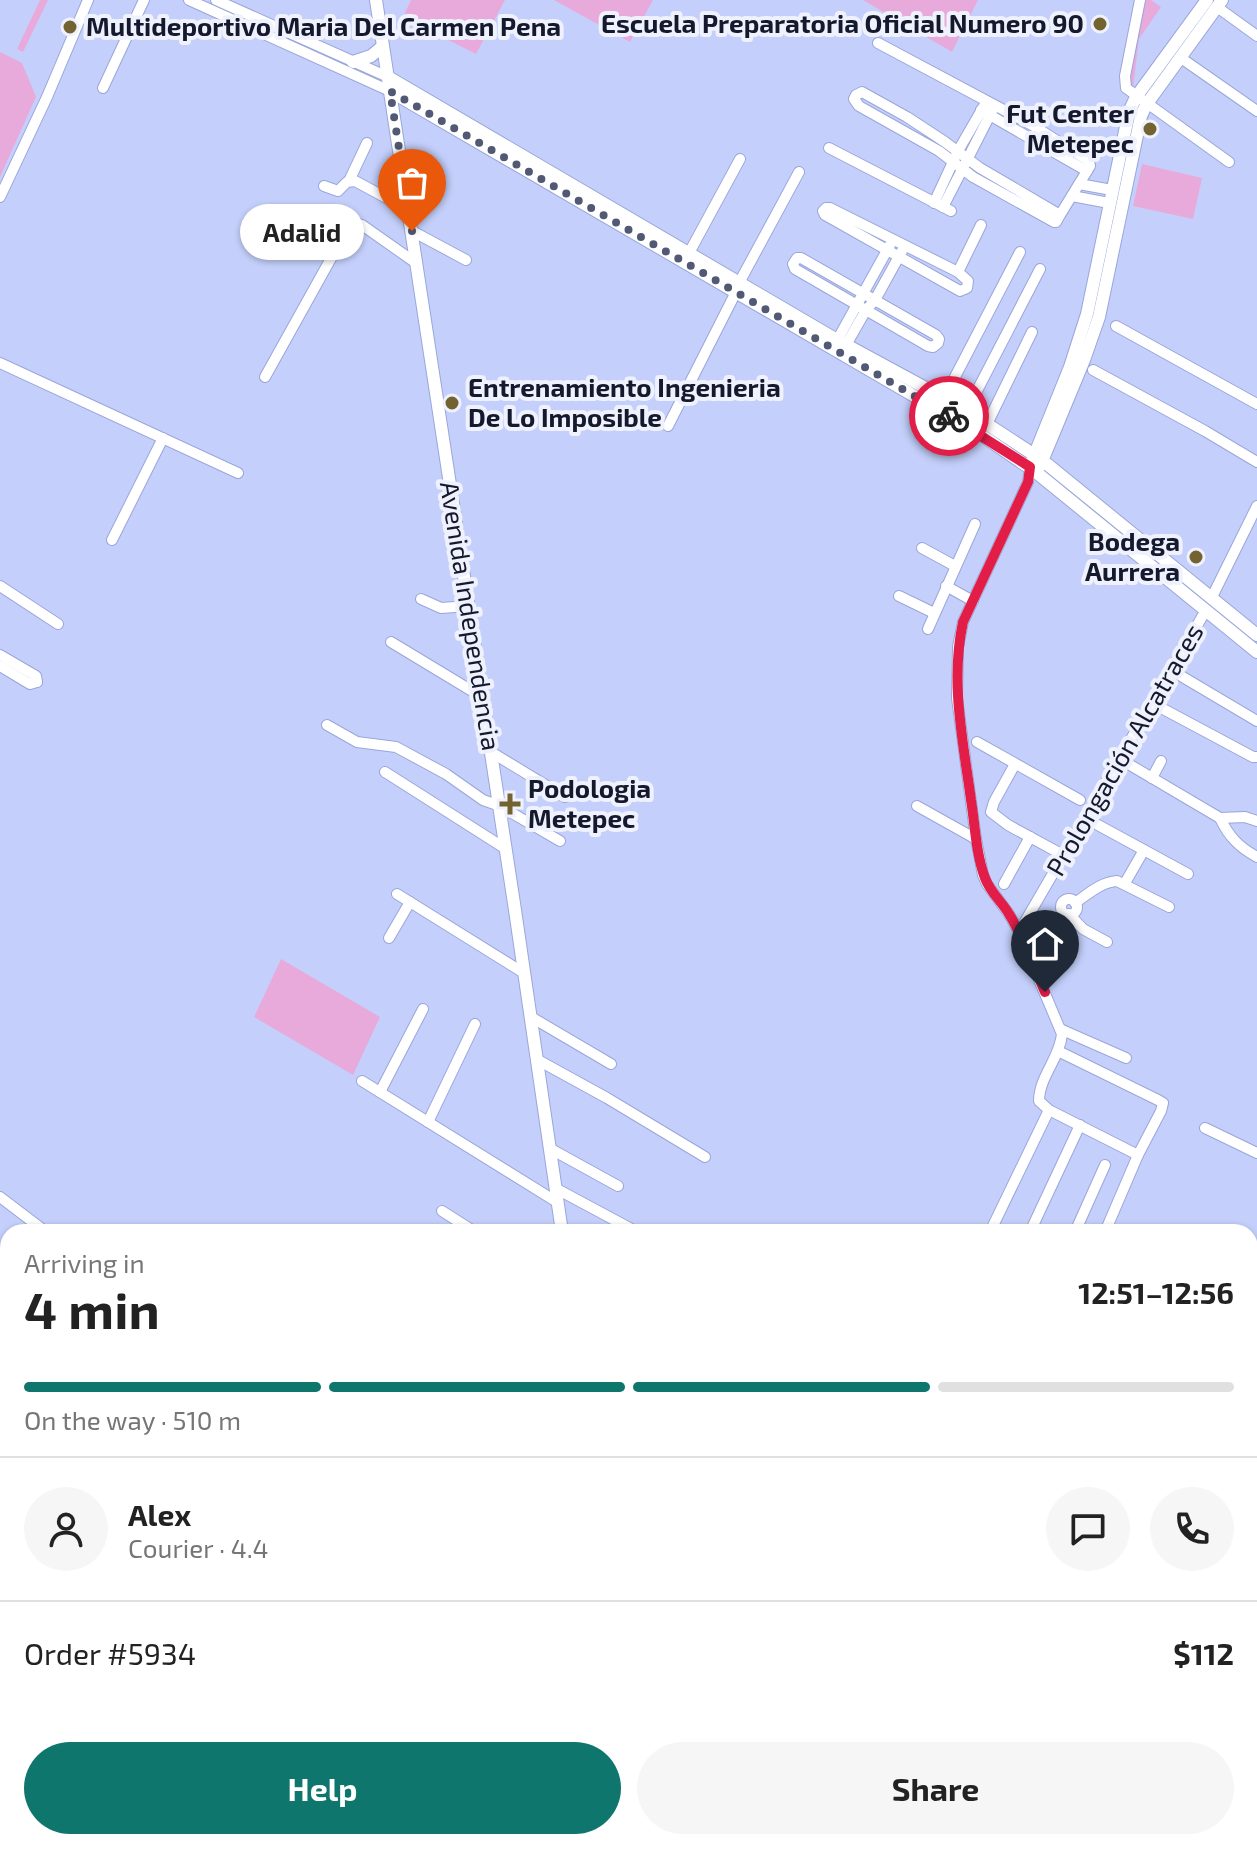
<!DOCTYPE html>
<html lang="en">
<head>
<meta charset="utf-8">
<style>
	:root { --surface:#fff; --page:#f6f6f6; --text:#222; --muted:#767676; --line:#e0e0e0; --accent:#0f766e }
	body { margin:0; font-family:"Exo 2",sans-serif; background:var(--page); color:var(--text); height:100vh; display:flex; flex-direction:column; font-size:30px; white-space:nowrap }
	* { box-sizing:border-box; margin:0 }
	p { font-size:26px; color:var(--muted) }
	.icon { flex:none; width:44px; height:44px; fill:none; stroke:currentColor; stroke-width:2; stroke-linecap:round; stroke-linejoin:round }
	.map { position:relative; flex:1; overflow:hidden }
	.drawer { position:absolute; left:0px; top:1224px; width:1258px; height:626px; display:flex; flex-direction:column; background:var(--surface); border-radius:24px 24px 0 0; box-shadow:0 2px 6px #0004 }
	.drawer>* { flex:none }
	.pin { position:absolute; display:grid; place-items:center; width:68px; height:68px; color:#fff; margin:-82px -34px; border-radius:50% 50% 50% 0; rotate:-45deg; box-shadow:0 0 8px #0007 }
	.pin .icon { rotate:45deg }
	.courier { position:absolute; display:grid; place-items:center; width:80px; height:80px; margin:-40px; border:6px solid #e11d48; border-radius:50%; background:#fff; color:#222; box-shadow:0 2px 10px #0007 }
	.bubble { position:absolute; height:56px; border-radius:28px; background:var(--surface); box-shadow:0 2px 6px #0004; font-size:26px; font-weight:700; line-height:56px; text-align:center }
	.headline em { font-style:normal; font-weight:700 }
	.headline div { display:flex; flex-direction:column-reverse }
	.headline { display:flex; align-items:center; justify-content:space-between; height:136px; padding:0 24px }
	h1 { font-size:52px; font-weight:700; line-height:60px }
	.bar { display:grid; grid-template-columns:repeat(4,1fr); gap:12px 8px; align-content:center; height:96px; padding:0 24px }
	.bar i { height:10px; border-radius:6px; background:var(--line) }
	.bar .on { background:var(--accent) }
	.bar p { grid-column:span 4 }
	.line { display:flex; align-items:center; gap:20px; padding:0 24px; border-top:2px solid var(--line) }
	.line div { flex:1 }
	.round { display:grid; place-items:center; flex:none; width:84px; height:84px; border-radius:42px; background:var(--page) }
	.cta { display:flex; gap:16px; margin-top:auto; padding:16px 24px }
	.cta a { flex:1; height:92px; border-radius:48px; background:var(--accent); color:#fff; font-size:32px; font-weight:700; line-height:92px; text-align:center }
	.cta a+a { background:var(--page); color:var(--text) }
	.map>svg:first-child { display:block }
	.green { fill:#e7aadb }
	.lines { fill:none; stroke-linecap:round; stroke-linejoin:round }
	.minor-casing { stroke:#99a6da; stroke-width:12 }
	.tertiary-casing { stroke:#99a6da; stroke-width:14 }
	.primary-casing { stroke:#99a6da; stroke-width:18 }
	.minor { stroke:#fff; stroke-width:10 }
	.tertiary { stroke:#fff; stroke-width:12 }
	.primary { stroke:#fff; stroke-width:16 }
	.done { stroke:#525975; stroke-width:8; stroke-dasharray:0 14.4 }
	.route { stroke:#e11d48; stroke-width:10 }
	.poi-dot { fill:#726331; stroke:#eff2fd; stroke-width:3 }
	.labels { text-anchor:middle; stroke-width:8; stroke-linejoin:round; paint-order:stroke }
	.poi-label { font-size:26px; font-weight:bold; fill:#15192d; stroke:#eff2fd; text-anchor:end }
	.street-label { font-size:26px; fill:#15192d; stroke:#eff2fd }
</style>
</head>
<body>
<div class="map">
<svg width="1257" height="1849" viewBox="0 0 1257 1849">
	<rect width="100%" height="100%" fill="#c4d0fb"/>
	<g class="green">
		<polygon points="40,0 48,0 23,52 17,49"/>
		<polygon points="411,0 505,0 476,54 403,17"/>
		<polygon points="554,0 653,0 630,42"/>
		<polygon points="863,0 978,0 952,52"/>
		<polygon points="1143,0 1151,0 1161,7 1139,39 1133,88 1128,84"/>
		<polygon points="0,52 22,63 36,97 0,177"/>
		<polygon points="1142,164 1202,178 1193,219 1133,206"/>
		<polygon points="281,959 380,1017 353,1075 254,1017"/>
	</g>
	<g class="lines">
		<g class="minor-casing">
			<g id="minor">
				<polyline points="189,0 390,91"/>
				<polyline points="216,0 388,77"/>
				<polyline points="1140,0 1125,76 1126,88 1229,162"/>
				<polyline points="1217,7 1257,36"/>
				<polyline points="878,43 1032,125 1089,161 1090,166 1060,215 1056,222 1054,222 973,177 939,151 859,106 854,99 856,95 862,92 907,117 945,142 980,168 1060,215"/>
				<polyline points="1181,58 1257,111"/>
				<polyline points="103,88 144,0"/>
				<polyline points="981,110 1087,171"/>
				<polyline points="829,148 951,211"/>
				<polyline points="349,181 367,143"/>
				<polyline points="1079,184 1112,190"/>
				<polyline points="324,186 338,191 347,182 355,181 409,210"/>
				<polyline points="1072,196 1109,203"/>
				<polyline points="0,197 47,97 88,0"/>
				<polyline points="934,203 958,151 984,106"/>
				<polyline points="943,207 993,109"/>
				<polygon points="826,208 830,208 958,272 968,281 967,288 960,291 825,215 823,211"/>
				<polyline points="412,231 466,260"/>
				<polyline points="689,253 740,159"/>
				<polygon points="797,258 801,258 936,335 939,339 938,343 933,347 928,346 795,269 793,264"/>
				<polyline points="958,272 981,225"/>
				<polyline points="739,283 799,172"/>
				<polyline points="1116,326 1257,404"/>
				<polyline points="846,345 866,310 875,300 902,251"/>
				<polyline points="834,346 890,245"/>
				<polyline points="0,363 238,473"/>
				<polyline points="1093,370 1205,431 1257,462"/>
				<polyline points="265,377 349,226 355,223 362,225 416,263"/>
				<polyline points="944,398 1020,252"/>
				<polyline points="966,412 1040,269"/>
				<polyline points="987,424 1032,332"/>
				<polyline points="668,426 736,292"/>
				<path d="M1030 467 1028 482 963 622 958 647 957 698 976 839 983 875 987 884 1009 914 1019 932 1062 1034C1060 1058 1039 1077 1039 1101L1049 1110 1138 1155"/>
				<polyline points="112,540 163,438"/>
				<polyline points="922,548 955,566"/>
				<polyline points="0,586 58,624"/>
				<polyline points="946,586 973,601"/>
				<polyline points="899,596 934,613"/>
				<polyline points="1212,597 1257,506"/>
				<polyline points="421,599 441,608 469,606"/>
				<polyline points="928,629 975,524"/>
				<polyline points="391,642 482,697"/>
				<polyline points="0,655 36,676 37,682"/>
				<polyline points="0,666 30,684 37,682"/>
				<polyline points="1171,670 1257,721"/>
				<polyline points="1152,703 1253,757 1257,757"/>
				<polyline points="327,725 357,742 396,747 446,774 483,800 500,806 560,841"/>
				<polyline points="977,742 1080,800"/>
				<polyline points="491,752 565,797"/>
				<polyline points="1120,759 1220,818 1245,817 1257,821"/>
				<polyline points="1015,764 994,802 991,812 1008,825 1063,855"/>
				<polyline points="385,772 506,849"/>
				<polyline points="1152,778 1161,761"/>
				<polyline points="917,806 976,839"/>
				<path d="M1220 818C1229 837 1239 847 1257 857"/>
				<polyline points="1098,825 1188,874"/>
				<polyline points="1125,883 1144,850"/>
				<polyline points="1004,884 1030,837"/>
				<polyline points="397,894 524,973"/>
				<circle cx="1069" cy="907" r="8"/>
				<path d="M1075 903C1088 894 1101 882 1117 881L1169 907"/>
				<polyline points="1069,914 1083,929 1107,942"/>
				<polyline points="1019,932 1206,610"/>
				<polyline points="389,938 410,902"/>
				<polyline points="531,1017 611,1064"/>
				<polyline points="1060,1029 1126,1058"/>
				<polyline points="1058,1051 1158,1100 1163,1103 1161,1111 1138,1155 1105,1232"/>
				<polyline points="536,1059 607,1098 705,1157"/>
				<polyline points="362,1081 557,1202"/>
				<polyline points="380,1092 423,1009"/>
				<polyline points="428,1122 475,1024"/>
				<polyline points="1205,1128 1257,1153"/>
				<polyline points="549,1148 618,1186"/>
				<polyline points="555,1188 637,1232"/>
				<polyline points="0,1197 46,1232"/>
				<polyline points="442,1211 475,1232"/>
				<polyline points="417,1230 420,1232"/>
				<polyline points="990,1232 1049,1110"/>
				<polyline points="1030,1232 1080,1125"/>
				<polyline points="1075,1232 1105,1165"/>
				<polyline points="0,1310 8,1300"/>
				<polyline points="1252,1327 1257,1329"/>
				<polyline points="1250,1379 1257,1381"/>
				<polyline points="1250,1436 1257,1439"/>
				<polyline points="1250,1557 1257,1551"/>
				<polyline points="0,1621 8,1627"/>
				<polyline points="1250,1679 1257,1682"/>
				<polyline points="1250,1726 1257,1730"/>
				<polyline points="1250,1779 1257,1766"/>
				<polyline points="293,1842 302,1849"/>
				<polyline points="729,1842 742,1849"/>
				<polyline points="1107,1842 1120,1849"/>
				<polyline points="829,1845 830,1842"/>
				<polyline points="353,1849 356,1842"/>
				<polyline points="542,1849 545,1842"/>
				<polyline points="658,1849 661,1842"/>
				<polyline points="856,1849 859,1842"/>
				<polyline points="1053,1849 1056,1842"/>
			</g>
		</g>
		<g class="tertiary-casing">
			<g id="tertiary">
				<polyline points="376,0 515,910 562,1232"/>
				<polyline points="353,62 371,56 383,46"/>
				<polyline points="388,77 837,340 944,398 987,424 1042,460 1257,635"/>
				<polyline points="390,91 983,436 1037,473 1257,652"/>
				<polyline points="1032,461 1070,367 1087,314 1129,112 1136,97 1207,0"/>
				<polyline points="1040,466 1084,360 1099,317 1141,116 1146,105 1222,0"/>
				<polyline points="650,1842 651,1849"/>
			</g>
		</g>
		<g class="primary-casing">
			<g id="primary">
				<polyline points="0,1791 8,1795"/>
				<polyline points="0,1811 8,1816"/>
				<polyline points="51,1842 63,1849"/>
				<polyline points="88,1842 100,1849"/>
			</g>
		</g>
		<use href="#minor" class="minor"/>
		<use href="#tertiary" class="tertiary"/>
		<use href="#primary" class="primary"/>
	</g>
	<g class="lines">
		<polyline class="done" points="412,231 390,91 949,416"/>
		<path class="route" d="M949 416 1030 467 1028 482 963 622C950 682 963 740 971 800 975 825 976 854 985 878 990 892 1002 902 1009 914 1024 938 1034 966 1045 992"/>
	</g>
	<g class="poi-dot">
		<circle cx="1100" cy="24" r="8"/>
		<circle cx="70" cy="27" r="8"/>
		<circle cx="1150" cy="129" r="8"/>
		<circle cx="452" cy="403" r="8"/>
		<circle cx="1196" cy="557" r="8"/>
		<path d="M506 792h8v8h8v8h-8v8h-8v-8h-8v-8h8z"/>
	</g>
	<g class="labels">
		<g class="poi-label">
			<text x="1084" y="33">Escuela Preparatoria Oficial Numero 90</text>
			<text x="86" y="36" text-anchor="start">Multideportivo Maria Del Carmen Pena</text>
			<text x="1134" y="123">Fut Center<tspan x="1134" dy="30">Metepec</tspan></text>
			<text x="468" y="397" text-anchor="start">Entrenamiento Ingenieria<tspan x="468" dy="30">De Lo Imposible</tspan></text>
			<text x="1180" y="551">Bodega<tspan x="1180" dy="30">Aurrera</tspan></text>
			<text x="528" y="798" text-anchor="start">Podologia<tspan x="528" dy="30">Metepec</tspan></text>
		</g>
		<g class="street-label">
			<text transform="translate(470 616) rotate(81)" y="9">Avenida Independencia</text>
			<text transform="translate(1125 750) rotate(-60)" y="9">Prolongación Alcatraces</text>
		</g>
	</g>
</svg>
<div class="pin" style="left:412px;top:231px;background:#ea580c"><svg class="icon" aria-label="bag" viewBox="0 0 24 24"><path d="M5 8h14l-1 12H6zM9 8a3 3 0 0 1 6 0"/></svg></div>
<div class="pin" style="left:1045px;top:992px;background:#1f2937"><svg class="icon" aria-label="home" viewBox="0 0 24 24"><path d="M3 11l9-7 9 7M6 9v11h12V9"/></svg></div>
<div class="courier" style="left:949px;top:416px"><svg class="icon" aria-label="bike" viewBox="0 0 24 24"><circle cx="6" cy="16" r="4"/><circle cx="18" cy="16" r="4"/><path d="M6 16l4-8h5l3 8M10 8l3 8H6M13 5h3"/></svg></div>
<div class="bubble" style="left:240px;top:204px;width:124px">Adalid</div>
<section class="drawer">
<div class="headline"><div><h1>4 min</h1><p>Arriving in</p></div><em>12:51–12:56</em></div>
<div class="bar"><i class="on"></i><i class="on"></i><i class="on"></i><i></i><p>On the way · 510 m</p></div>
<div class="line" style="height:144px"><a class="round"><svg class="icon" aria-label="person" viewBox="0 0 24 24"><circle cx="12" cy="8" r="4"/><path d="M4 21q1-7 8-7t8 7"/></svg></a><div><b>Alex</b><p>Courier · 4.4</p></div><a class="round"><svg class="icon" aria-label="chat" viewBox="0 0 24 24"><path d="M4 5h16v11H9l-5 4z"/></svg></a><a class="round"><svg class="icon" aria-label="phone" viewBox="0 0 24 24"><path d="M5 4h4l2 5-3 2q2 4 5 5l2-3 5 2v4C11 20 4 13 5 4z"/></svg></a></div>
<div class="line" style="height:104px"><div>Order #5934</div><b>$112</b></div>
<div class="cta"><a>Help</a><a>Share</a></div>
</section>
</div>
</body>
</html>
